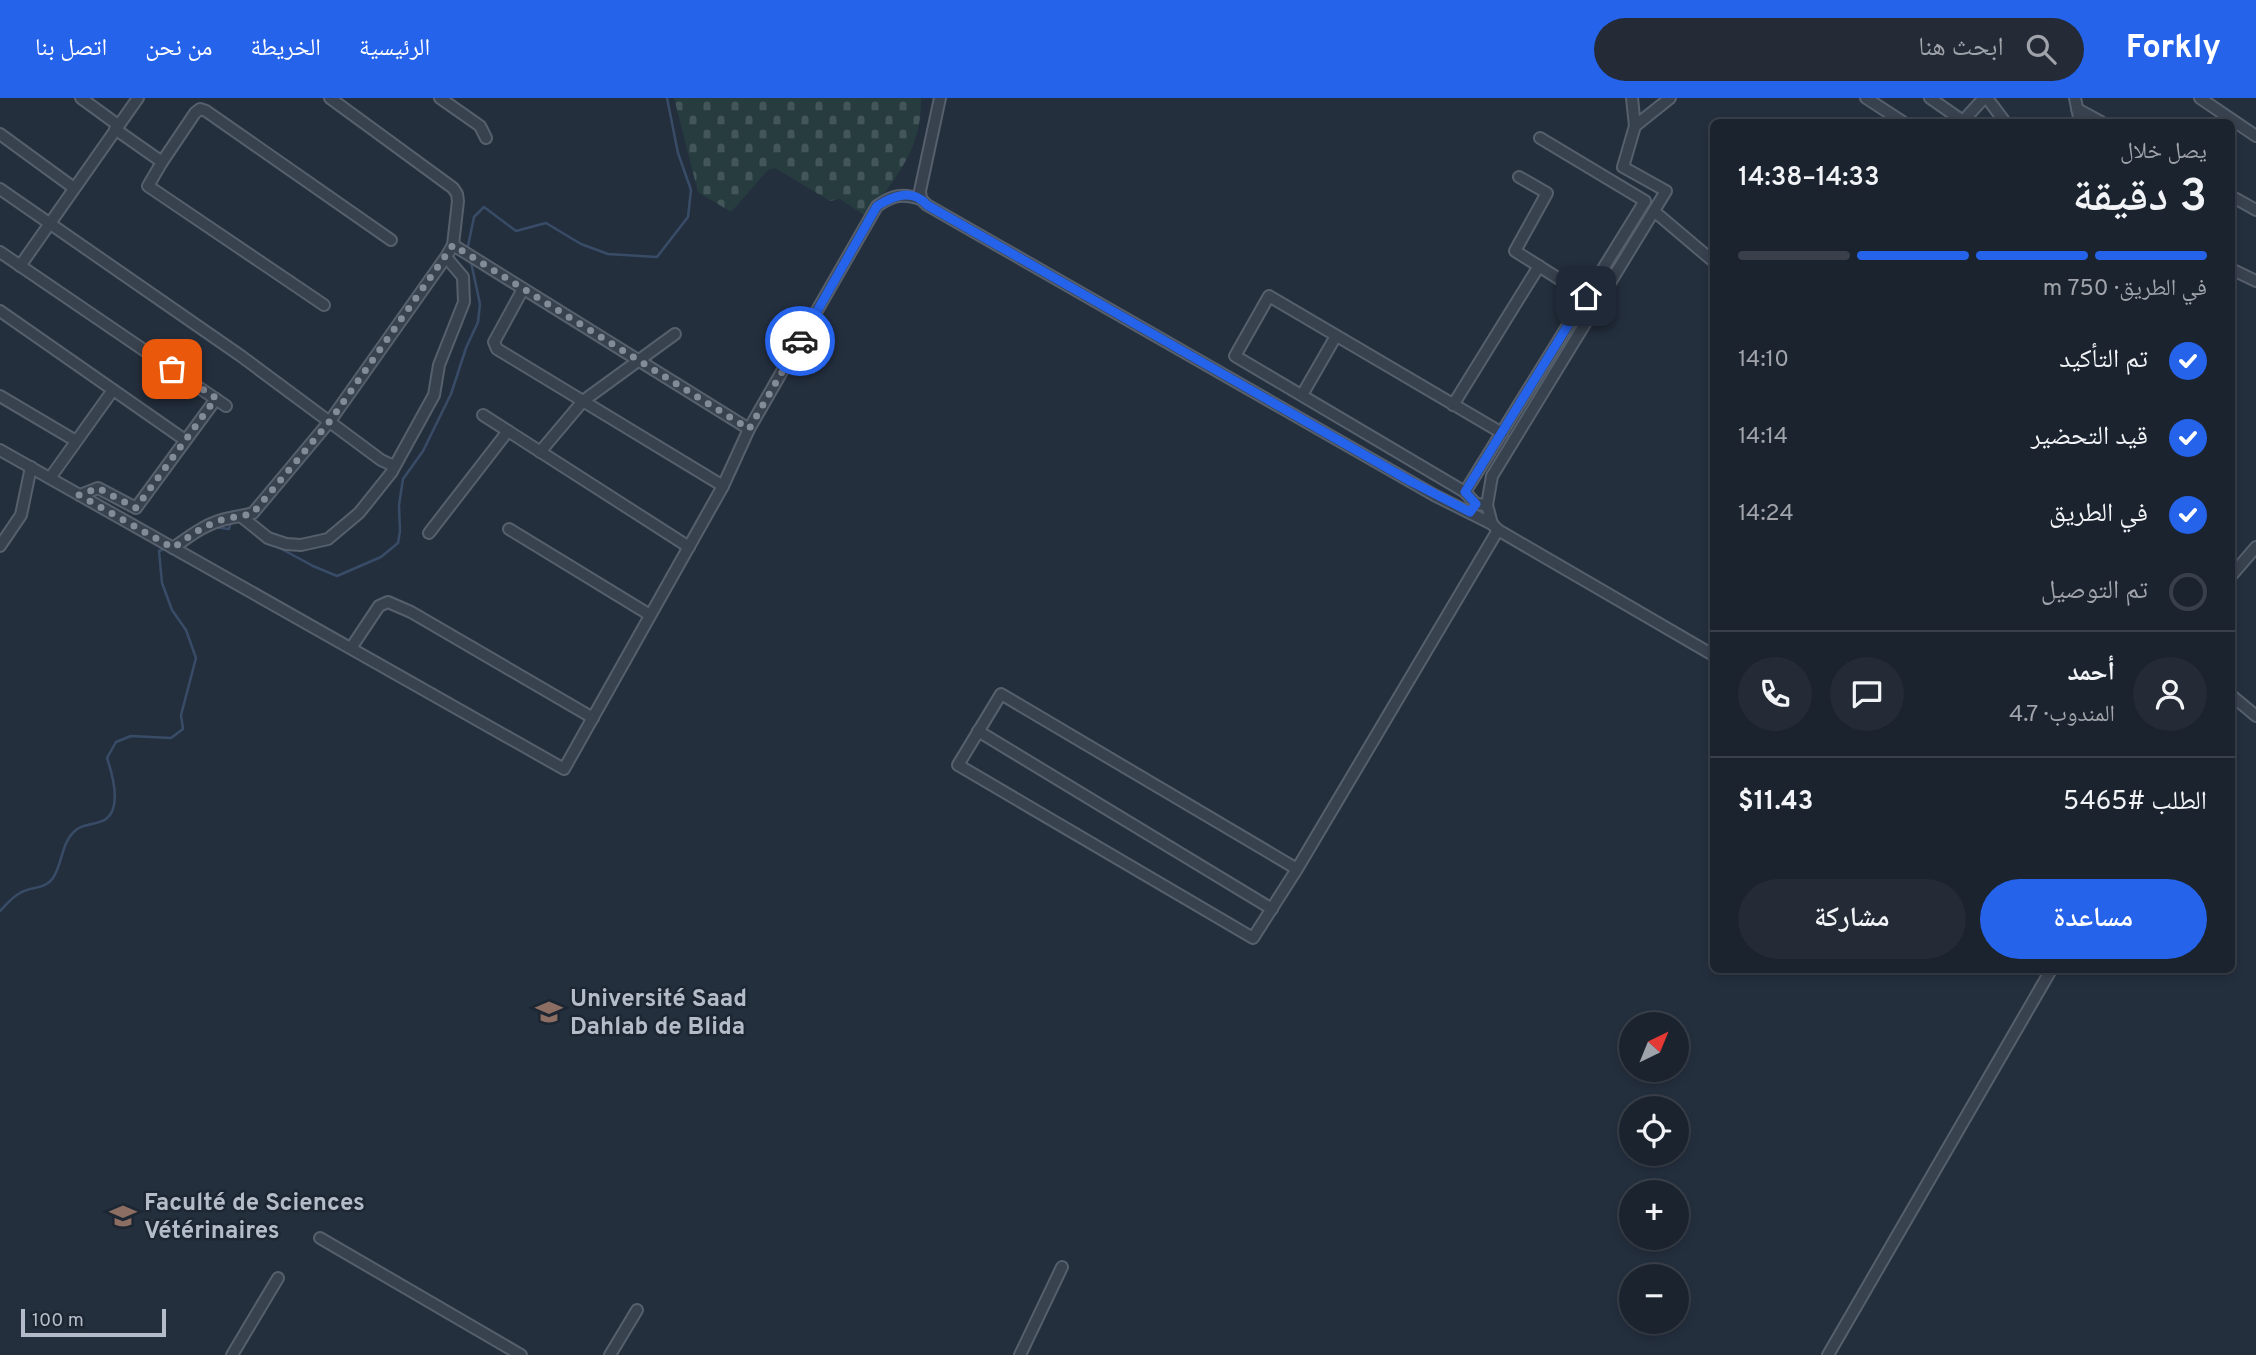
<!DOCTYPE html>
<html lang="ar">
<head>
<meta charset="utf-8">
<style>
	:root { --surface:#1b232e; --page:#242b36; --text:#f1f3f6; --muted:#a0a4aa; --line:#39404a; --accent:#2563eb }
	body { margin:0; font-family:Overpass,"Noto Naskh Arabic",sans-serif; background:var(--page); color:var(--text); direction:rtl; height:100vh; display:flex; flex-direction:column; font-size:26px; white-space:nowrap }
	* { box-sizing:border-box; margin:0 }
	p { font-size:23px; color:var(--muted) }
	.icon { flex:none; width:38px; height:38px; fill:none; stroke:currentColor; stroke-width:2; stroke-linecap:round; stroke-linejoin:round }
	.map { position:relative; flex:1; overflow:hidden; direction:ltr }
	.side { position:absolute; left:1710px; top:21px; width:525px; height:854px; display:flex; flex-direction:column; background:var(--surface); border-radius:10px; box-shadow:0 4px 10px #0003,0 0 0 2px var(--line); direction:rtl }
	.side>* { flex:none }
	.needle { width:46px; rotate:43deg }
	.controls { position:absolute; left:1619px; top:914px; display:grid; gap:14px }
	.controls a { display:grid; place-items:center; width:70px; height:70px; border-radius:50%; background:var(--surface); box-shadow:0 4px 10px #0003,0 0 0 2px var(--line); font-size:35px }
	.scale { position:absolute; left:21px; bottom:18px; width:145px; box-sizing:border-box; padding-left:7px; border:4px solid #b4bcc9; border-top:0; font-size:19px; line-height:24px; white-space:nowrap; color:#b4bcc9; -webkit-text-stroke:5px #1d2633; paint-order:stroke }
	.pin { position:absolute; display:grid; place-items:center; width:60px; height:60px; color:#fff; margin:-30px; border-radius:14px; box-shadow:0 4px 10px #0006 }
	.courier { position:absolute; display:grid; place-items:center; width:70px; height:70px; margin:-35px; border:5px solid #2563eb; border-radius:50%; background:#fff; color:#222; box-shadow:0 2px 9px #0007 }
	.overview em { font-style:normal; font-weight:600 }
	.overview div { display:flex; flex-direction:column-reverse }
	.overview { display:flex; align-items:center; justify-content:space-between; height:119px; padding:0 28px }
	h1 { font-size:46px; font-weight:600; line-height:52px }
	.bar { display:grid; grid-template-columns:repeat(4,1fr); gap:10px 7px; align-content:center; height:84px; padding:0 28px }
	.bar i { height:9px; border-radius:5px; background:var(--line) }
	.bar .on { background:var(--accent) }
	.bar p { grid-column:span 4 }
	.line { display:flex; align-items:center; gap:18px; padding:0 28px; border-top:2px solid var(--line) }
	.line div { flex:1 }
	.round { display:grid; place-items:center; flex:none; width:74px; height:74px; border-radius:37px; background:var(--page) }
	ol { padding:0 28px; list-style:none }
	li { display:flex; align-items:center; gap:21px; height:77px }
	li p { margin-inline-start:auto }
	li .icon { padding:7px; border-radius:50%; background:var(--accent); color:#fff; stroke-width:4 }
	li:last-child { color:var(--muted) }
	li i { width:38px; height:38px; border:4px solid var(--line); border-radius:50% }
	.action { display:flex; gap:14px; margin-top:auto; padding:14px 28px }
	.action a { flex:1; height:80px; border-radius:42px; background:var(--accent); color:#fff; font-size:28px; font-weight:600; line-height:80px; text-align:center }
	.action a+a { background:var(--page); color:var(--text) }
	header { display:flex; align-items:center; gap:42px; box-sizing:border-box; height:98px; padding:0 35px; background:var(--accent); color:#fff }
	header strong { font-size:33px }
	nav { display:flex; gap:38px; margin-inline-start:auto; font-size:24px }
	.search { width:490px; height:63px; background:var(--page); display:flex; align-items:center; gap:18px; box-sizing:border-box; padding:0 24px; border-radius:38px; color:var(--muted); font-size:26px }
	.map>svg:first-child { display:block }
	.cemetery { fill:url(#cemetery-stones) }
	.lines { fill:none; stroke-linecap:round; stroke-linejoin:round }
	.stream { stroke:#394c67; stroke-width:2.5 }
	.minor-casing { stroke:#565f6c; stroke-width:14 }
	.minor { stroke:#38414e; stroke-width:10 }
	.done { stroke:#828b98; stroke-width:7; stroke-dasharray:0 12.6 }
	.route { stroke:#2563eb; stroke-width:9 }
	.labels { text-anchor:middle; stroke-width:5; stroke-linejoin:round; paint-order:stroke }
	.poi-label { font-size:24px; font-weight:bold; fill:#b4bcc9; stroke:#1d2633; text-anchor:start }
</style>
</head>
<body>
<header>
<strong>Forkly</strong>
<div class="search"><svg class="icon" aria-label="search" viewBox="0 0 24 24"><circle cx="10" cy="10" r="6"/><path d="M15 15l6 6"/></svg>ابحث هنا</div>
<nav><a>الرئيسية</a><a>الخريطة</a><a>من نحن</a><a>اتصل بنا</a></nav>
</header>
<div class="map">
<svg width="2256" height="1257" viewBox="0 0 2256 1257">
	<defs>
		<pattern id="cemetery-stones" width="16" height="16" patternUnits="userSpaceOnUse" patternTransform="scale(1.75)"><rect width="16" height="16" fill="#263c3f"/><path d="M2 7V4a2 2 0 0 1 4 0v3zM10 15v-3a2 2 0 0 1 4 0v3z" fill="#435659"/></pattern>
	</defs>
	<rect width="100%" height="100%" fill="#242f3e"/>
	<path class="cemetery" d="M674 0H921C922 52 896 78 867 119L840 101 830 103 775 70 768 72 731 114 698 94Z"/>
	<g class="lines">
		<g class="stream">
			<polyline points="467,153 474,119 484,109 516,133 546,125 581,146 608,156 657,159 688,119 691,92 678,55 667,0"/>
			<polyline points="215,429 229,431 231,424"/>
			<polyline points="278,449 313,468 337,478 381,459 398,445 400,433 399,407 403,381 423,353 451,296 466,250 478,224 480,206 471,164"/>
			<path d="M0 813C6 807 12 799 20 795 31 788 45 792 53 780 63 765 61 744 76 732 84 725 98 727 106 721 122 709 112 675 107 660L116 644 131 638 171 640 183 631 181 617 196 560 186 532 172 512 162 485 159 453 166 450"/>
		</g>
		<g class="minor-casing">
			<g id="minor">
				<polyline points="81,0 118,27"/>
				<polyline points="440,0 480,28 486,40"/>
				<polyline points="940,0 920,93 921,101 927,107 1434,397 1492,426 1498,432 1713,557"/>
				<polyline points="1866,0 1903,24"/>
				<polyline points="1930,0 1963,23"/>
				<polyline points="1987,0 2005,24"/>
				<polyline points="2075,0 2080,24"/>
				<polyline points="2200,0 2256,38"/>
				<polyline points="2077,11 2101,24"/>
				<polyline points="1962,24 1984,0"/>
				<polyline points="1635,28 1670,0"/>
				<polyline points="115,31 162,64"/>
				<polyline points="0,36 74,90"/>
				<polyline points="1519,79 1547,95 1515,153 1586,198"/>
				<polyline points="0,91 241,258 381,362 394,368"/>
				<polyline points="2231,98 2256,112"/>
				<polyline points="1655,114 1713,163"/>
				<polyline points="453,147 749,331"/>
				<polyline points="0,154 226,308"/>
				<polyline points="20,168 138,0"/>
				<polyline points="2231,171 2256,183"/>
				<polyline points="523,191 494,244 497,251 723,388"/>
				<polyline points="324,207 148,88 162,64 195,15 200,11 206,13 391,142"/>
				<polyline points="0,213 185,342"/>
				<polyline points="1302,297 1336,238"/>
				<polyline points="0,298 76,343"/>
				<polyline points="1453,307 1539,168"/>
				<polyline points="483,317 689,449"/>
				<path d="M1502 335 1269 198 1235 258 1465 394C1525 297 1584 200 1645 103L1540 40"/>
				<path d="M0 352 564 671 723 388 749 331 877 108C893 97 902 95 921 101"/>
				<polyline points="540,354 583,303 675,236"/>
				<polyline points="50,380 113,292"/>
				<polyline points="1465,394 1476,406 1487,407"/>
				<polyline points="80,397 98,390 136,410 216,301"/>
				<polyline points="242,419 268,440 286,446 301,447 328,441 359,415 391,375 434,297 439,267 464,204 463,179 446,159"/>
				<polyline points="1492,426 1487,407 1492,378 1666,93 1623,69 1635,28 1632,0"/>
				<polyline points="509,431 650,517"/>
				<polyline points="429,435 508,333"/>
				<polyline points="0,448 21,417 31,369"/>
				<path d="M173 450C191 437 208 424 230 420 238 418 244 418 253 415L330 323 446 159 453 147 458 103 457 96 453 90 330 0"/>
				<polyline points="2231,478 2256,449"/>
				<polyline points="351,550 379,508 388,504 411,514 593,620"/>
				<polyline points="2231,597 2256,618"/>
				<polyline points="978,633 1272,811"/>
				<polyline points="1297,771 1001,596 958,667 1253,840 1297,771 1498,432"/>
				<polyline points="320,1140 521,1257"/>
				<polyline points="232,1257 278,1180"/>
				<polyline points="610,1257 637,1212"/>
				<polyline points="1020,1257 1062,1169"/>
				<polyline points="1828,1257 2051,872"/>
			</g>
		</g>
		<use href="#minor" class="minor"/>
	</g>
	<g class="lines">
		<path class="done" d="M172 271 216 300 136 410 98 390 79 397 173 450C191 437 208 424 230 420 238 418 245 418 253 415L330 323 453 147 749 331 800 243"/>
		<path class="route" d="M800 243 877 108C893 98 912 90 927 107L1410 383 1470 414 1476 406 1465 394 1586 198"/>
	</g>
	<defs>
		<g id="university-bare" transform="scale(2.1)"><path d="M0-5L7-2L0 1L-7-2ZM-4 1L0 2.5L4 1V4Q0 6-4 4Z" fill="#8d6e63" stroke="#1d2633" stroke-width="2.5" paint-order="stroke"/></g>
	</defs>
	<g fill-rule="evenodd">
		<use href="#university-bare" x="549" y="914"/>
		<use href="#university-bare" x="123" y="1118"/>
	</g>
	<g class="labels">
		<g class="poi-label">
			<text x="570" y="908">Université Saad<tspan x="570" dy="28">Dahlab de Blida</tspan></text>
			<text x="144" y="1112">Faculté de Sciences<tspan x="144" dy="28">Vétérinaires</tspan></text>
		</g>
	</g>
</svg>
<div class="controls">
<a><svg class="needle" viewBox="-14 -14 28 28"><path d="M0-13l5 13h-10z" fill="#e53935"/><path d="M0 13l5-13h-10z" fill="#a0a4aa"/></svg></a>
<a><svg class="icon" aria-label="locate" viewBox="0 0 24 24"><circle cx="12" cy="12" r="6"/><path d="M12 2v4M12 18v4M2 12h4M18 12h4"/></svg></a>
<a>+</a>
<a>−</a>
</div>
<div class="scale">100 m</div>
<div class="pin" style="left:172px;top:271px;background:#ea580c"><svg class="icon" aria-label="bag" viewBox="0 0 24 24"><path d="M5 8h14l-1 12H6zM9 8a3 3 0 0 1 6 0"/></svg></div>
<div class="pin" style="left:1586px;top:198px;background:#1f2937"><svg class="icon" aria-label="home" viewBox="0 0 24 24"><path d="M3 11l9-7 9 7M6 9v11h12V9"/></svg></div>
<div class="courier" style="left:800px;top:243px"><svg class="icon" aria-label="car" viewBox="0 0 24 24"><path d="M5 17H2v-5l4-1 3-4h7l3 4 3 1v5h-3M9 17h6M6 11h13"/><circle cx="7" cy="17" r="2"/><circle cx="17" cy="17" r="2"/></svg></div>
<section class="side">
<div class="overview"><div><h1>3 دقيقة</h1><p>يصل خلال</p></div><em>14:33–14:38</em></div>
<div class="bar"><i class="on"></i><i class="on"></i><i class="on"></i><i></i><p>في الطريق · 750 m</p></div>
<ol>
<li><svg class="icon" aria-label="check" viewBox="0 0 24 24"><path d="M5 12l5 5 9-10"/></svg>تم التأكيد<p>14:10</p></li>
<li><svg class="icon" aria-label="check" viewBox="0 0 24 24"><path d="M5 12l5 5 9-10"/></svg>قيد التحضير<p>14:14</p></li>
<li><svg class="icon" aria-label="check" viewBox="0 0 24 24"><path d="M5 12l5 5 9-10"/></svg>في الطريق<p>14:24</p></li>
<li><i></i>تم التوصيل</li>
</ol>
<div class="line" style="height:126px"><a class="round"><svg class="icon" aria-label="person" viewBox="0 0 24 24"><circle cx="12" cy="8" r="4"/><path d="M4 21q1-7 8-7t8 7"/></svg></a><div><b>أحمد</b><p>المندوب · 4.7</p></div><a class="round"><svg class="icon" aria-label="chat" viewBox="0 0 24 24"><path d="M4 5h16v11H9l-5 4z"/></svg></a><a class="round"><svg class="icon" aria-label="phone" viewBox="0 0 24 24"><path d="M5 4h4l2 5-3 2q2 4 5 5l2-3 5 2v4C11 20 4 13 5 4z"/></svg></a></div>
<div class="line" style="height:91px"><div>الطلب #5465</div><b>$11.43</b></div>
<div class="action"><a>مساعدة</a><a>مشاركة</a></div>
</section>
</div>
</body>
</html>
